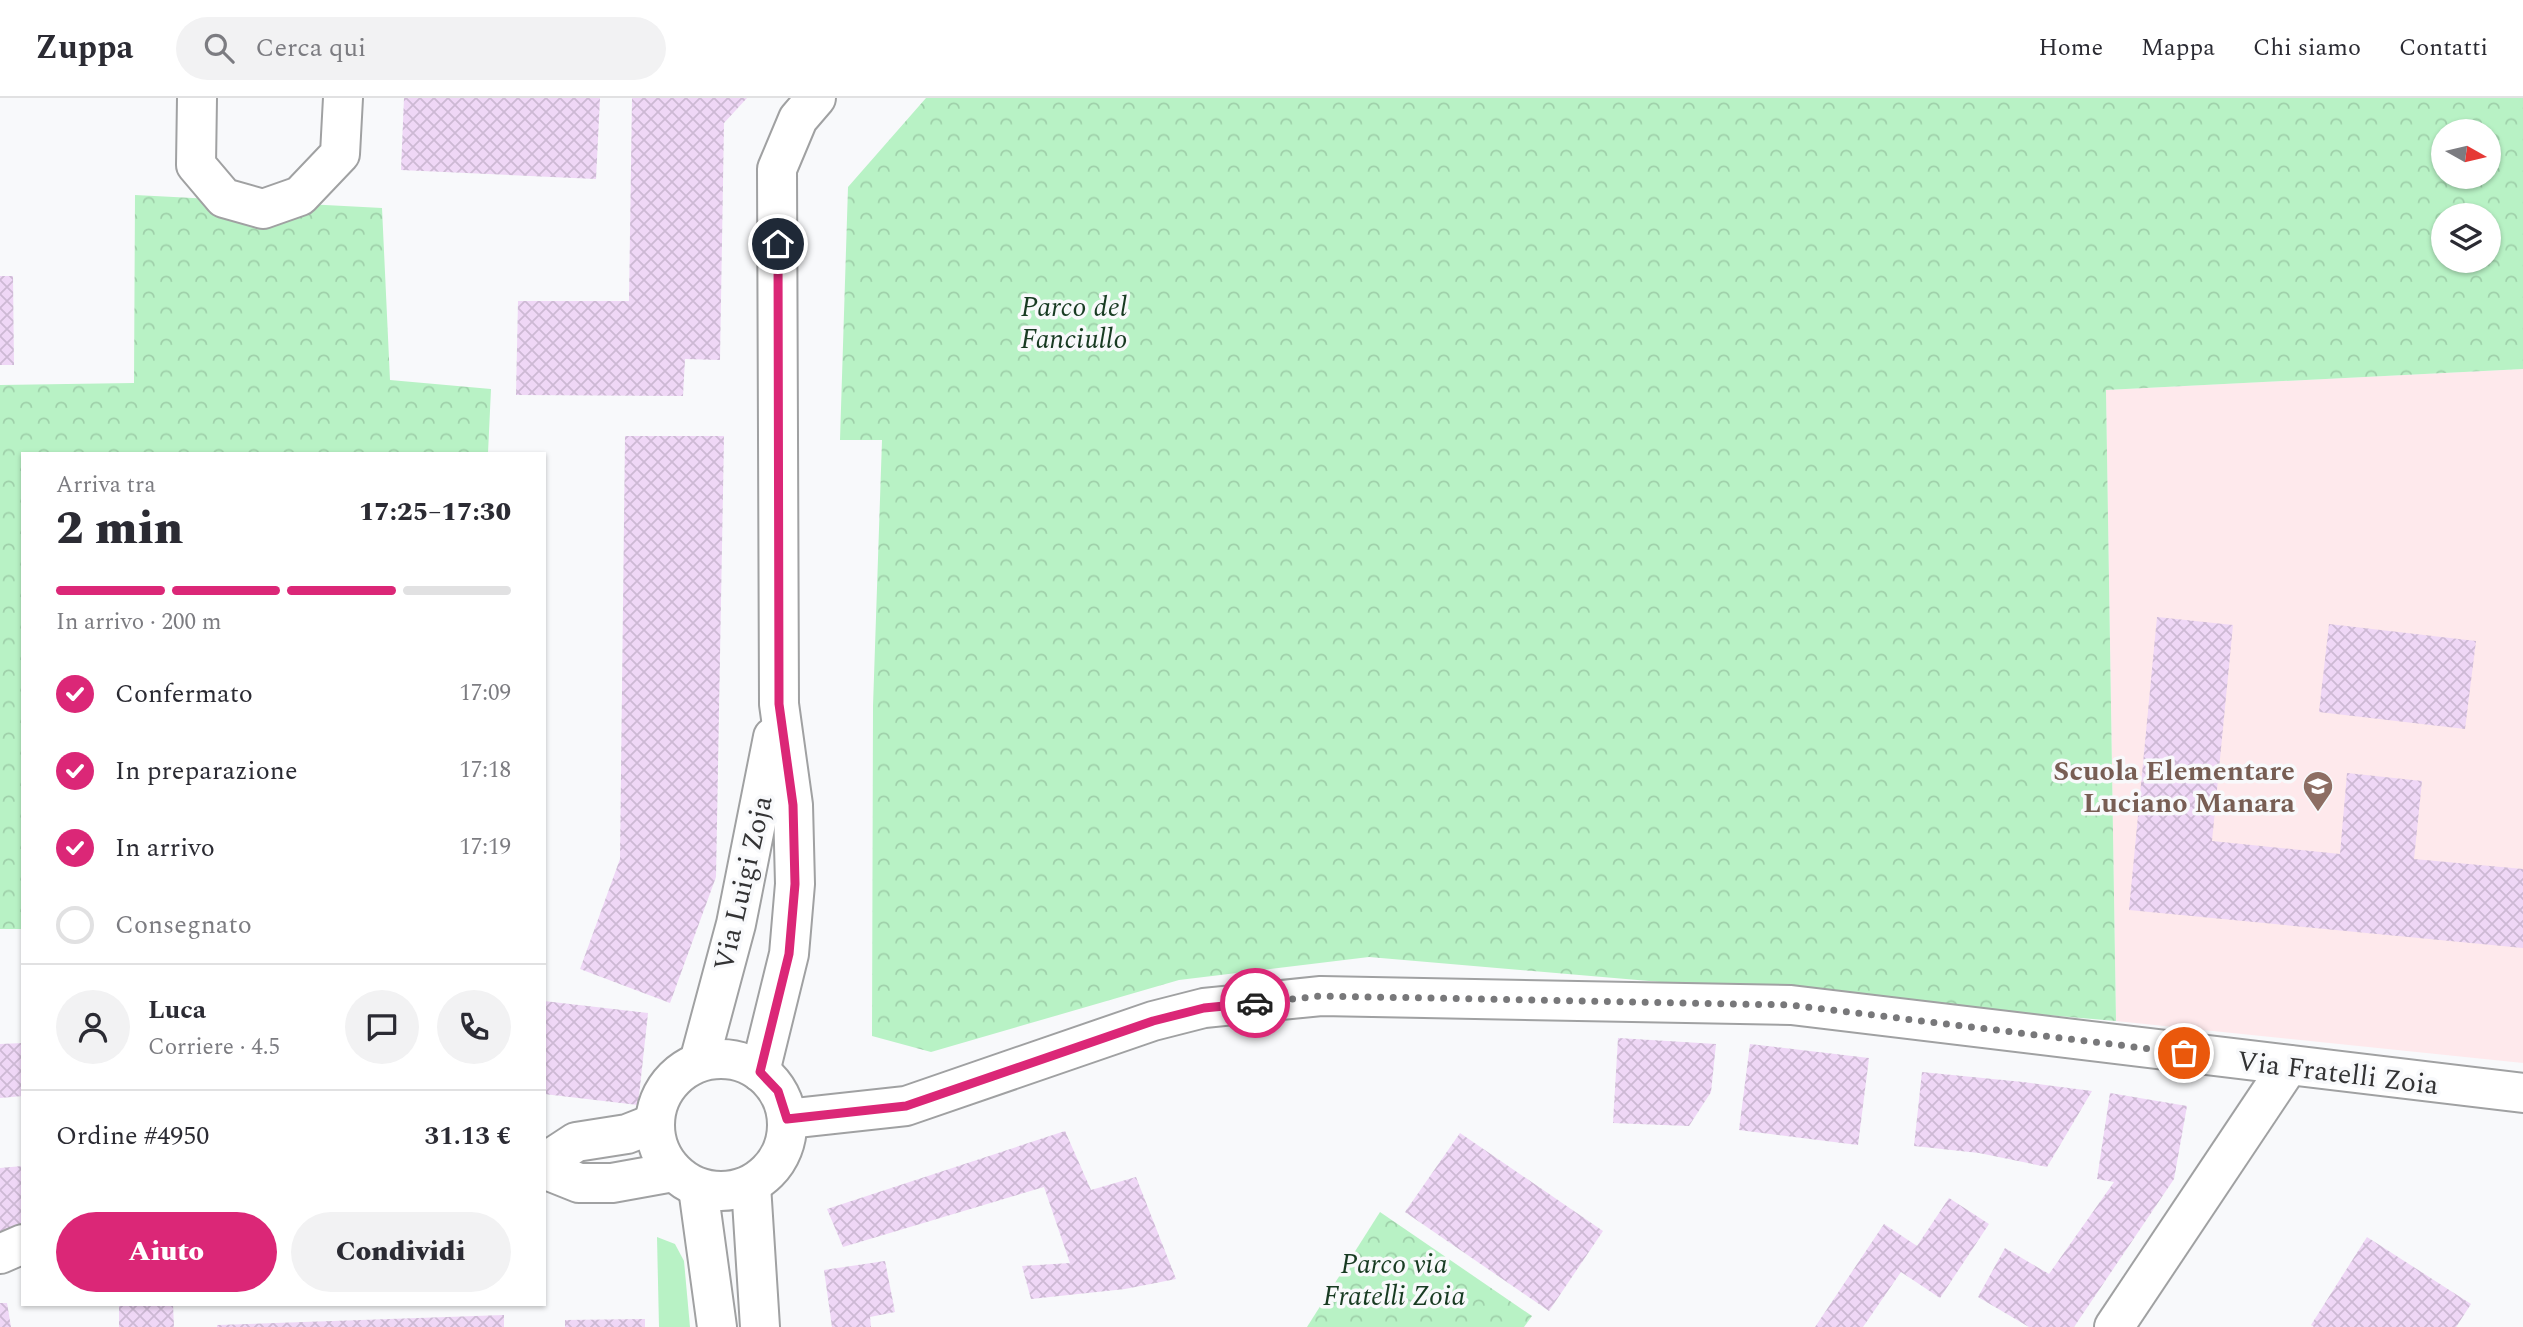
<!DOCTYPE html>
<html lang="it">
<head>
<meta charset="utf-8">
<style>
	:root { --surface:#fff; --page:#f2f2f3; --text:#2b2b33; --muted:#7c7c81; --line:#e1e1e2; --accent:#db2777 }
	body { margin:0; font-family:Spectral,serif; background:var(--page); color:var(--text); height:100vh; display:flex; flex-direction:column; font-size:26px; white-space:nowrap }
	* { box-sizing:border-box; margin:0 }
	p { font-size:23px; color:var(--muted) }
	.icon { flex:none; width:38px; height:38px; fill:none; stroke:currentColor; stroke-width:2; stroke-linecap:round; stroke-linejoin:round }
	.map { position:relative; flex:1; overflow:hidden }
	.details { position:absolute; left:21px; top:354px; width:525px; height:854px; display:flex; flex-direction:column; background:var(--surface); border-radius:0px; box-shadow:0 2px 5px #0004 }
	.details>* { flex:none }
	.needle { width:46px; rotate:98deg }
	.controls { position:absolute; left:2431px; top:21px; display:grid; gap:14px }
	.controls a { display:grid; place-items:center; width:70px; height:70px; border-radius:50%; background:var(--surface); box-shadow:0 2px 5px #0004; font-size:35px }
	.pin { position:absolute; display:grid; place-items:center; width:60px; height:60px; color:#fff; margin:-30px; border:4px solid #fff; border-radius:50%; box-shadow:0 2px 7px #0007 }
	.courier { position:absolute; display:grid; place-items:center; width:70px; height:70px; margin:-35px; border:5px solid #db2777; border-radius:50%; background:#fff; color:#222; box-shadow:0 2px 9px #0007 }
	.summary em { font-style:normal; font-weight:800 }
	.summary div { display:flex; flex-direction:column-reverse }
	.summary { display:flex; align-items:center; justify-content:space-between; height:119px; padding:0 35px }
	h1 { font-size:46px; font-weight:800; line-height:52px }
	.bar { display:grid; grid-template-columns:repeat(4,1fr); gap:10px 7px; align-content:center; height:84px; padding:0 35px }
	.bar i { height:9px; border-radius:5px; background:var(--line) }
	.bar .selected { background:var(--accent) }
	.bar p { grid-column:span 4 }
	.line { display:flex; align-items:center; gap:18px; padding:0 35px; border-top:2px solid var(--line) }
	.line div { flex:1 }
	.round { display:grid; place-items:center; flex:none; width:74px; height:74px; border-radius:37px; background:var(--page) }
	ol { padding:0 35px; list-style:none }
	li { display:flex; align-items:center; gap:21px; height:77px }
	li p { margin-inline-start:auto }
	li .icon { padding:7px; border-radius:50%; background:var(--accent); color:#fff; stroke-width:4 }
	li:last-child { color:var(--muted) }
	li i { width:38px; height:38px; border:4px solid var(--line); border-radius:50% }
	.button { display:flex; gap:14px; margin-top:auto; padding:14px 35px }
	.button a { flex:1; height:80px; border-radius:42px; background:var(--accent); color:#fff; font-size:28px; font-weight:800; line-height:80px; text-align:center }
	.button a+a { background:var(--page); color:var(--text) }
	header { display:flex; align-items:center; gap:42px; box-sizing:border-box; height:98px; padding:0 35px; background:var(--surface); border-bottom:2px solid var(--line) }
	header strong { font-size:33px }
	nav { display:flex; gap:38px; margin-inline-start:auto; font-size:24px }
	.search { width:490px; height:63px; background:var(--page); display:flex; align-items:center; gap:18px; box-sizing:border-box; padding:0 24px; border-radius:38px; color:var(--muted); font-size:26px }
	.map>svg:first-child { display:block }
	.education { fill:#fee9ec }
	.grass { fill:#b8f2c5 }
	.park { fill:url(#park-crowns); fill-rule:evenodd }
	.building { fill:url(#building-cross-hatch) }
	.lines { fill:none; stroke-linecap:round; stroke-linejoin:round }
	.minor-casing { stroke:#a0a1a2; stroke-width:42 }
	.minor { stroke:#fff; stroke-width:38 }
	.done { stroke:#78787a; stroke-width:7; stroke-dasharray:0 12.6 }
	.route { stroke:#db2777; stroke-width:9 }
	.labels { text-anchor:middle; stroke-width:7; stroke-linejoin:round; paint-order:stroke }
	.park-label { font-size:28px; font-style:italic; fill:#183b22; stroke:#f8f9fb }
	.education-label { font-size:28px; font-weight:bold; fill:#785e54; stroke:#f8f9fb; text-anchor:end }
	.street-label { font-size:28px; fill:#333334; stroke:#f8f9fb }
</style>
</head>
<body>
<header>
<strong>Zuppa</strong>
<div class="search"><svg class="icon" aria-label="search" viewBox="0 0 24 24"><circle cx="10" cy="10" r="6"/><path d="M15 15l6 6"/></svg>Cerca qui</div>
<nav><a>Home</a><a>Mappa</a><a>Chi siamo</a><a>Contatti</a></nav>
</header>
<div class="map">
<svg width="2523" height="1229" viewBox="0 0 2523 1229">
	<defs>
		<pattern id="park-crowns" width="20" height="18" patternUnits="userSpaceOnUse" patternTransform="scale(1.75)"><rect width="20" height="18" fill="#b8f2c5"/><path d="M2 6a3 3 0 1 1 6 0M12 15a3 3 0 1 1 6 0" fill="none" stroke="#9fd0aa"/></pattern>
		<pattern id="building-cross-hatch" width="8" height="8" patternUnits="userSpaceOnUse" patternTransform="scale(1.75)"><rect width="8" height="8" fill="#efd7f6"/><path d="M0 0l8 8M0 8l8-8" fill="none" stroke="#cdb9d4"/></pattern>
	</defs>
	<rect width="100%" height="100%" fill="#f8f9fb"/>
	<polygon class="education" points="2523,271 2523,965 2116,923 2106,292"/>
	<polygon class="grass" points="657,1139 675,1146 684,1163 690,1229 659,1229"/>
	<g class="park">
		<path d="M926 0H2523V271L2106 292 2116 923 1369 859 1179 882 931 954 872 938 873 608 882 342H840L848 89ZM2443 33H2488V79H2443ZM2443 117H2488V163H2443Z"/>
		<polygon points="135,97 382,110 390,282 491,291 488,355 23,355 23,831 0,831 0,287 134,285"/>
		<polygon points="1380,1114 1532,1218 1524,1229 1307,1229"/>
	</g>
	<g class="building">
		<polygon points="404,0 600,0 596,81 401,72"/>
		<polygon points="632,0 747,0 724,25 720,262 685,261 683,298 516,297 518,203 629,203"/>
		<polygon points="0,178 13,178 14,267 0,267"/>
		<polygon points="625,338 724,338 716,779 670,905 580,871 620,761"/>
		<polygon points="2157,519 2233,527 2212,743 2340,756 2347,675 2422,683 2414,761 2523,771 2523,850 2129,812"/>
		<polygon points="2329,526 2476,543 2465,631 2319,614"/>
		<polygon points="544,903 648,915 638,1007 544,996"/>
		<polygon points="1618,940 1716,946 1711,994 1689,1028 1613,1025"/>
		<polygon points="23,945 23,998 0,1000 0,946"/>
		<polygon points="1750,946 1869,960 1858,1047 1739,1032"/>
		<polygon points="1922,974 2023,984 2092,993 2047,1069 1979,1055 1914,1048"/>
		<polygon points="2110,995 2187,1008 2174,1081 2074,1229 2029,1229 1978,1199 2005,1150 2049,1176 2114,1084 2097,1081"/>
		<polygon points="1065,1033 1091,1092 1136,1079 1176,1181 1125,1191 1031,1201 1022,1168 1070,1165 1044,1089 843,1149 827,1111"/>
		<polygon points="1460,1035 1603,1133 1549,1213 1405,1114"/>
		<polygon points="23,1068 23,1132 0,1143 0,1070"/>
		<polygon points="1949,1100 1989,1126 1940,1200 1901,1174 1863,1229 1815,1229 1884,1126 1917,1148"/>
		<polygon points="2367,1139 2471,1206 2456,1229 2314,1229 2311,1227"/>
		<polygon points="885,1163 895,1214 870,1219 871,1229 832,1229 824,1172"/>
		<polygon points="0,1205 7,1205 11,1229 0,1229"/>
		<polygon points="119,1206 173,1206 174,1229 119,1229"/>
		<polygon points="504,1217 504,1229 217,1229 217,1227"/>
		<polygon points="645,1221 645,1229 565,1229 565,1222"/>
	</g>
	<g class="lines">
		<g class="minor-casing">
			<g id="minor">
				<polyline points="197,0 196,67 224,100 263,111 300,98 340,56 343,0"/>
				<circle cx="721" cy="1027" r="66"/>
				<polyline points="699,964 736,826 773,639"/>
				<polyline points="760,974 789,856 795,786 793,707 779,606 777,71 798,21 816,0"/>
				<polyline points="787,1021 906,1008 1153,923 1204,910 1321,898 1791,907 2523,995"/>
				<polyline points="544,1065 576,1044 627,1036 655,1025"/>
				<polyline points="544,1071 579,1085 612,1085 673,1074"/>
				<polyline points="751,1087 760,1229"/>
				<polyline points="698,1090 717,1229"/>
				<polyline points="0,1156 23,1146"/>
				<polyline points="2114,1229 2289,967"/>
			</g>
		</g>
		<use href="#minor" class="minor"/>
	</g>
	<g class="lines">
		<polyline class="done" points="1255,905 1321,898 1791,907 2184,955"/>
		<polyline class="route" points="778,146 779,606 793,707 795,786 789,856 760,974 778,993 787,1021 906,1008 1153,923 1204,910 1255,905"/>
	</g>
	<defs>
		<g id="school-pin" transform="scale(1.575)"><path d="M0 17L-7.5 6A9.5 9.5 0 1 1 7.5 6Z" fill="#8d6e63" stroke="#f8f9fb"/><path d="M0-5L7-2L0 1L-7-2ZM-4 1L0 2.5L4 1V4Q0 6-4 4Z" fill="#fff"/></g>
	</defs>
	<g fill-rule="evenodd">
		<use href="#school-pin" x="2318" y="688"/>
	</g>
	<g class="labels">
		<g class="park-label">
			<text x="1074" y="218">Parco del<tspan x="1074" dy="32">Fanciullo</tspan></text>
			<text x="1394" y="1175">Parco via<tspan x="1394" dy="32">Fratelli Zoia</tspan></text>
		</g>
		<g class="education-label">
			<text x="2295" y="682">Scuola Elementare<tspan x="2295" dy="32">Luciano Manara</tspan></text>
		</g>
		<g class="street-label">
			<text transform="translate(742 785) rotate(-77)" y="10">Via Luigi Zoja</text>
			<text transform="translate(2338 974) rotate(7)" y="10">Via Fratelli Zoia</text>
		</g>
	</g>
</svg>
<div class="controls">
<a><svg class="needle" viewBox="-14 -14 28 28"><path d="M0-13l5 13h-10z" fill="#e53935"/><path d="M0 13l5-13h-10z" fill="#7c7c81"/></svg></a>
<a><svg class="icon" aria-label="layers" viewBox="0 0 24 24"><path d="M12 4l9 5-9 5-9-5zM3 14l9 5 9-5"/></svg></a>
</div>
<div class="pin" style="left:2184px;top:955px;background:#ea580c"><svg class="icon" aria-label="bag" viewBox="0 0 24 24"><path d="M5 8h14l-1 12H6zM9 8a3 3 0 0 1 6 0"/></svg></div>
<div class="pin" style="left:778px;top:146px;background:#1f2937"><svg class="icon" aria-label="home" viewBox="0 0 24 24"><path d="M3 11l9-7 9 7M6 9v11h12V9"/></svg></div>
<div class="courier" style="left:1255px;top:905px"><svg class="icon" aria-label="car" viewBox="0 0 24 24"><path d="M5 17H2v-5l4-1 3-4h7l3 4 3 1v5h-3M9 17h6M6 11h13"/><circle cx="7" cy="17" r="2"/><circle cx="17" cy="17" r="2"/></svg></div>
<section class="details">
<div class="summary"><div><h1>2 min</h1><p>Arriva tra</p></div><em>17:25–17:30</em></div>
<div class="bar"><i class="selected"></i><i class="selected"></i><i class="selected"></i><i></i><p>In arrivo · 200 m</p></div>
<ol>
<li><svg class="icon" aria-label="check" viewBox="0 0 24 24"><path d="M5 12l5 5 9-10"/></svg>Confermato<p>17:09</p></li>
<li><svg class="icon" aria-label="check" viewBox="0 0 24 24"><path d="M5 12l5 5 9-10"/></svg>In preparazione<p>17:18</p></li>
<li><svg class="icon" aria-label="check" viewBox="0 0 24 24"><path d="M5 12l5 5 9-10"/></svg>In arrivo<p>17:19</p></li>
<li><i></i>Consegnato</li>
</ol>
<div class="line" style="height:126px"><a class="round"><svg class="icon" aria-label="person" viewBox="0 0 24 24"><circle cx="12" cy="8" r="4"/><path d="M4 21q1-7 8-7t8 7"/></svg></a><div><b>Luca</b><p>Corriere · 4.5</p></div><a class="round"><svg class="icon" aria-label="chat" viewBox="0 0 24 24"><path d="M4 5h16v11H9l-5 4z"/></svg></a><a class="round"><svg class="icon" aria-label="phone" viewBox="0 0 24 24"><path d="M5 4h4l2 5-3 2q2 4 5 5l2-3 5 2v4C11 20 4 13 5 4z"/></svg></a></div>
<div class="line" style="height:91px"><div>Ordine #4950</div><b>31.13 €</b></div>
<div class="button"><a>Aiuto</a><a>Condividi</a></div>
</section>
</div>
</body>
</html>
